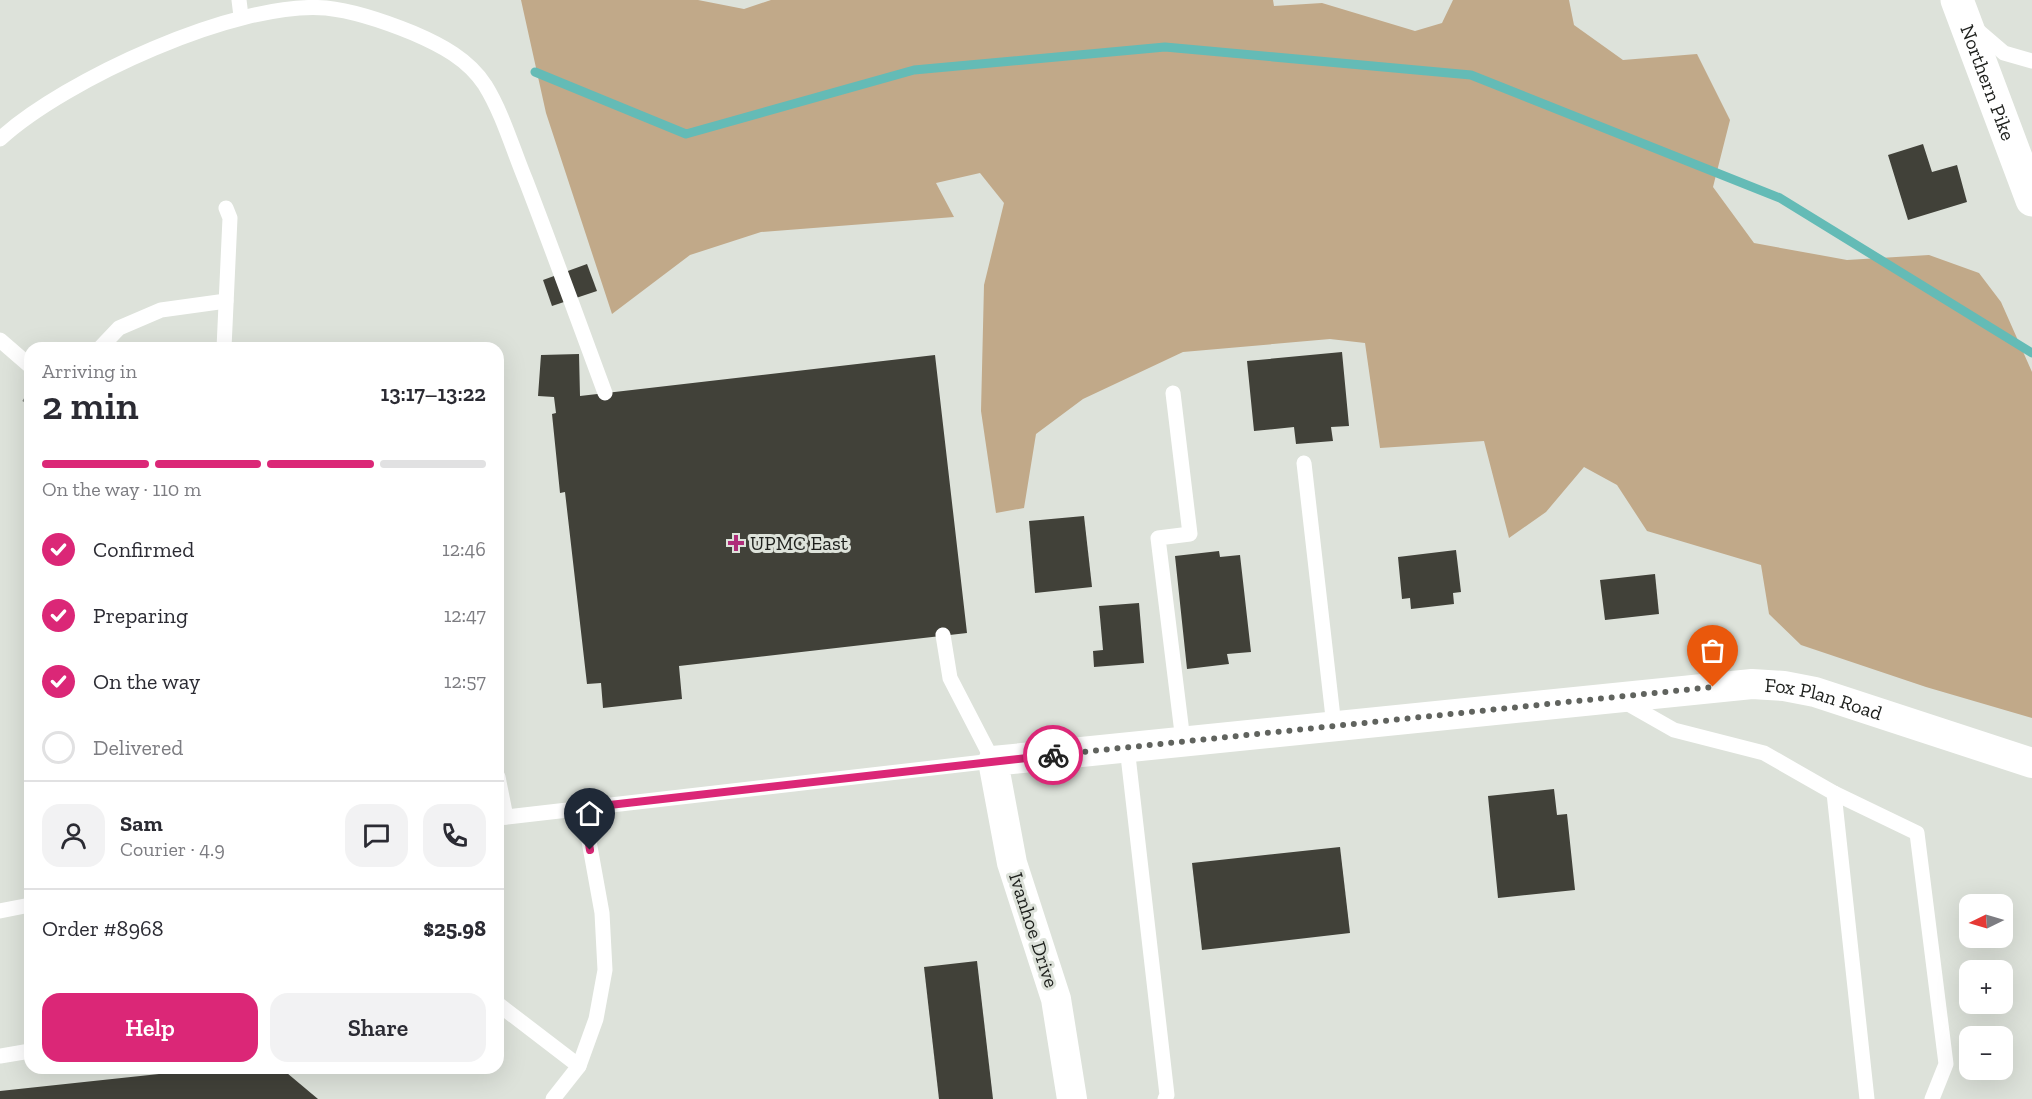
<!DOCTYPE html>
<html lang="en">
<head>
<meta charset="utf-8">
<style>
	:root { --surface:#fff; --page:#f2f2f3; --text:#2b2b33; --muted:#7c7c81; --line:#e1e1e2; --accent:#db2777 }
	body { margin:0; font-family:"Zilla Slab",serif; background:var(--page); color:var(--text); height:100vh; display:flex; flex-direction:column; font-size:22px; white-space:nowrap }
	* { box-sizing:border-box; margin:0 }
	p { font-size:20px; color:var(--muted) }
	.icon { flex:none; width:33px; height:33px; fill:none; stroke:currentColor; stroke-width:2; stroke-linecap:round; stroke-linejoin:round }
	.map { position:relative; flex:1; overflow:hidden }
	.drawer { position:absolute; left:24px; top:342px; width:480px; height:732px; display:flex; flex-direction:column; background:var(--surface); border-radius:18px; box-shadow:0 6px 24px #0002 }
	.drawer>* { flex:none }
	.needle { width:39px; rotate:265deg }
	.controls { position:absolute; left:1959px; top:894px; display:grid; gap:12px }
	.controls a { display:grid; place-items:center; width:54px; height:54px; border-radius:12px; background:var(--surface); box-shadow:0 6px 24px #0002; font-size:30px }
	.pin { position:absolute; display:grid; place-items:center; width:51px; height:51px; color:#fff; margin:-62px -26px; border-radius:50% 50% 50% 0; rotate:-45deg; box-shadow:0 0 6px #0007 }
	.pin .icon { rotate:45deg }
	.courier { position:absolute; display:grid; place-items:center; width:60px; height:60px; margin:-30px; border:4px solid #db2777; border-radius:50%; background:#fff; color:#222; box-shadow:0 2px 8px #0007 }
	.summary em { font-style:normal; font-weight:600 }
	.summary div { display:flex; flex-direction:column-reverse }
	.summary { display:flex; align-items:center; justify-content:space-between; height:102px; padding:0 18px }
	h1 { font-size:39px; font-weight:600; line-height:45px }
	.bar { display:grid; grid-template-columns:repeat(4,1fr); gap:9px 6px; align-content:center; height:72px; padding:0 18px }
	.bar i { height:8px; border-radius:4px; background:var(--line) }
	.bar .on { background:var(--accent) }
	.bar p { grid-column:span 4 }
	.line { display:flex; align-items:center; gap:15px; padding:0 18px; border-top:2px solid var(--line) }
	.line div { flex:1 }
	.round { display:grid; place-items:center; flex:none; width:63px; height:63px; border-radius:18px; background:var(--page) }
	ol { padding:0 18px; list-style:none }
	li { display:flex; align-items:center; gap:18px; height:66px }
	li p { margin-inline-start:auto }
	li .icon { padding:6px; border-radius:50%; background:var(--accent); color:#fff; stroke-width:4 }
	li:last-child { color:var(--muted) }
	li i { width:33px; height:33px; border:3px solid var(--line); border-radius:50% }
	.cta { display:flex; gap:12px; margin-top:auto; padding:12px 18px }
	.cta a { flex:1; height:69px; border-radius:18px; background:var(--accent); color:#fff; font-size:24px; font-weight:600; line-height:69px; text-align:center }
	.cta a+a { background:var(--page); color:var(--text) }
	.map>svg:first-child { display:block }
	.green { fill:#c1a989 }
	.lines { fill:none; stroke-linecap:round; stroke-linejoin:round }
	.stream { stroke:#64bbb6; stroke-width:9 }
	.building { fill:#414139 }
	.path { stroke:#888c86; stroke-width:4; stroke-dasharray:6 3; stroke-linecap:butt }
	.service { stroke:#fff; stroke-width:15 }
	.minor { stroke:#fff; stroke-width:30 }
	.secondary { stroke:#fff; stroke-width:33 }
	.done { stroke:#60635e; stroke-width:6; stroke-dasharray:0 10.8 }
	.route { stroke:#db2777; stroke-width:8 }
	.poi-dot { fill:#af2d79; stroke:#dde2da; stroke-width:2 }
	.labels { text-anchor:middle; stroke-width:6; stroke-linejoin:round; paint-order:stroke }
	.street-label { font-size:20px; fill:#1d1f1c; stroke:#dde2da }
	.poi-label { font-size:20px; fill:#1d1f1c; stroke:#dde2da; text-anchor:start }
</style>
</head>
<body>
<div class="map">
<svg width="2032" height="1099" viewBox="0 0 2032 1099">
	<rect width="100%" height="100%" fill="#dde2da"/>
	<polygon class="green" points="521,0 698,0 744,9 771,0 1273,0 1274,6 1322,3 1415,31 1442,23 1453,0 1569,0 1574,25 1623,60 1697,54 1730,120 1713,187 1754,243 1847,260 1929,255 1979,273 2001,302 2032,372 2032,718 1926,687 1801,645 1769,614 1761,565 1647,531 1617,485 1584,467 1546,512 1509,538 1484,441 1380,448 1365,343 1330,339 1183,352 1083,399 1036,434 1024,508 996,513 981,411 984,285 1004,203 980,173 936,183 954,217 761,232 690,255 612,314 546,113"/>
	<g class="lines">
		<polyline class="stream" points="535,72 686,134 914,70 1165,47 1471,75 1780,198 2032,353"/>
	</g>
	<g class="building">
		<polygon points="1923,144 1932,172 1957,165 1967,202 1908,220 1888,155"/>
		<polygon points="587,264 597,291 552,306 543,280"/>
		<polygon points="1342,352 1349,426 1331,427 1333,441 1296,444 1294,427 1254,431 1247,361"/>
		<polygon points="579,354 580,396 935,355 967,633 679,666 682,699 603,708 601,683 587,684 565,492 560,493 552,414 556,413 554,397 538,396 541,355"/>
		<polygon points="1084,516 1092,587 1035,593 1029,521"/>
		<polygon points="1456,550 1461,592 1453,593 1454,604 1411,609 1410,598 1402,599 1398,557"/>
		<polygon points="1219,551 1220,557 1240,555 1251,652 1227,654 1229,664 1187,669 1175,556"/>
		<polygon points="1655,574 1659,614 1605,620 1600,580"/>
		<polygon points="1139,603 1144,663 1094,667 1093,651 1103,650 1099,606"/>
		<polygon points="1554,789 1557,815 1567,814 1575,890 1498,898 1488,796"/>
		<polygon points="1340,847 1350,933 1202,950 1192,863"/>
		<polygon points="977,961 993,1099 939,1099 924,967"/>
		<polygon points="215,1068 281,1068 318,1099 0,1099 0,1091"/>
	</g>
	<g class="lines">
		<polyline class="path" points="24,402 29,394"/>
		<g class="service">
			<polyline points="239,0 241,16"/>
			<polyline points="1976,29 2004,53 2032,61"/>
			<path d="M0 139C64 80 238 0 326 8 355 11 386 22 413 33 441 45 468 59 485 85 503 114 513 150 526 181 553 251 579 323 605 393"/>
			<polyline points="0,340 30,366"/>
			<polyline points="100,348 119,328 161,310 226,301"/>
			<polyline points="224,348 230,218 226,208"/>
			<polyline points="1173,393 1190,534 1158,538 1183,741"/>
			<polyline points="1304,463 1334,726"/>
			<polyline points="1623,701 1674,730 1764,753 1834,793 1867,1099"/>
			<polyline points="1127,747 1167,1095 1165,1099"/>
			<polyline points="498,777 506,817"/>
			<polyline points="1834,793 1917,833 1946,1064 1932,1099"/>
			<polyline points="498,818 993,761 950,678 943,635"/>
			<polyline points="0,911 30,905"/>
			<polyline points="498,1004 579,1066"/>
			<polyline points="0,1056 30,1051"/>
			<polyline points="553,1099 579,1066 596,1019 605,970 602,913 583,808"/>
		</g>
		<path class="minor" id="s1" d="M1072 1099 1056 999 1012 863 993 761 1752 684 1784 686 1815 692 2032 763"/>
		<path class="secondary" id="s2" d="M1957 0 2032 200"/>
	</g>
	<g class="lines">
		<polyline class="done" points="1053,755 1713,687"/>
		<polyline class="route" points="590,850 583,808 1053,755"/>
	</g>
	<path class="poi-dot" d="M733 534h6v6h6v6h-6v6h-6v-6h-6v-6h6z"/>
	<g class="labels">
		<g class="street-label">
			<text dy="7" stroke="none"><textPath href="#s2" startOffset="88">Northern Pike</textPath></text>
			<text dy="7" stroke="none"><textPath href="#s1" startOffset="1184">Fox Plan Road</textPath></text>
			<text transform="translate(1034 930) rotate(72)" y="7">Ivanhoe Drive</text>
		</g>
		<g class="poi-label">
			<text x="750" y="550">UPMC East</text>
		</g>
	</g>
</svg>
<div class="controls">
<a><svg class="needle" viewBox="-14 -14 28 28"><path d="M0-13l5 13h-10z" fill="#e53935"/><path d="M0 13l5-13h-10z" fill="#7c7c81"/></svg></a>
<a>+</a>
<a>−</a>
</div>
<div class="pin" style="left:1713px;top:687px;background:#ea580c"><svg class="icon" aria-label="bag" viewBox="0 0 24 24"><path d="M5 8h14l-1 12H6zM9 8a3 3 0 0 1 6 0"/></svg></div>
<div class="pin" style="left:590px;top:850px;background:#1f2937"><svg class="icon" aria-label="home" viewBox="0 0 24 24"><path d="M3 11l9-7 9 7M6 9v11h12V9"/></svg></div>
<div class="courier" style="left:1053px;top:755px"><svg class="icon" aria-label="bike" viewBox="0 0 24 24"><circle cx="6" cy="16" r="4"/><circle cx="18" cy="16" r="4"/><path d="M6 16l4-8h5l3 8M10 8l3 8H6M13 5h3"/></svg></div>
<section class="drawer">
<div class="summary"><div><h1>2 min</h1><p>Arriving in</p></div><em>13:17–13:22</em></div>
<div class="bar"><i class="on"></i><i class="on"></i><i class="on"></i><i></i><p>On the way · 110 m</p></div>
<ol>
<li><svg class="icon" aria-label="check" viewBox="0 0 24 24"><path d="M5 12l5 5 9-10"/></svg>Confirmed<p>12:46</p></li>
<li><svg class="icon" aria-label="check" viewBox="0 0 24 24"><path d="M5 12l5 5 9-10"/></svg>Preparing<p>12:47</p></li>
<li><svg class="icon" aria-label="check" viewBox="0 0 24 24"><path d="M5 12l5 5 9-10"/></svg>On the way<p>12:57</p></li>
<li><i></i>Delivered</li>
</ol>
<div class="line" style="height:108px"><a class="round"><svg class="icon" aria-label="person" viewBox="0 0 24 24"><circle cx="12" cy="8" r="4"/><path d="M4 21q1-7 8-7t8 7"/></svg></a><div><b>Sam</b><p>Courier · 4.9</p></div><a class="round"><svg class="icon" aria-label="chat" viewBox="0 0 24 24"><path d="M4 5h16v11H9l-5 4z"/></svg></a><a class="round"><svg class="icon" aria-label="phone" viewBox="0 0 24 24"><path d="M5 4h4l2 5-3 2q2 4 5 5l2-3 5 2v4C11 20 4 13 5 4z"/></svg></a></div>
<div class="line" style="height:78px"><div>Order #8968</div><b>$25.98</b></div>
<div class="cta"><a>Help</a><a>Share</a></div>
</section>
</div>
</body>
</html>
